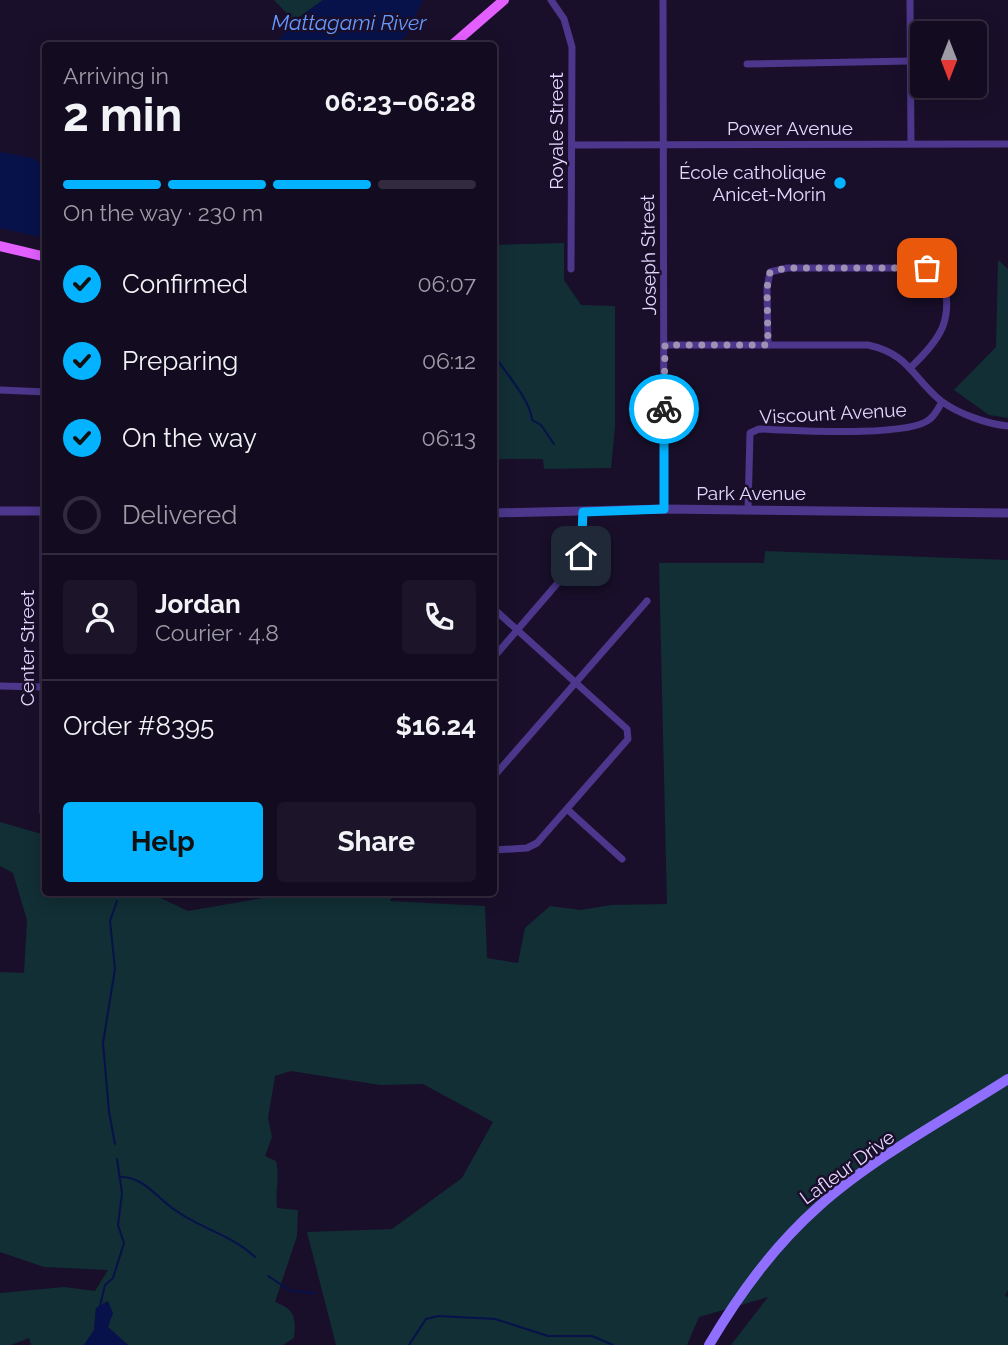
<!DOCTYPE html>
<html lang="en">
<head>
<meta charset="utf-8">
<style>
	:root { --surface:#130b20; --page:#1c1429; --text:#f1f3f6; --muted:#9d9ba5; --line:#322b3e; --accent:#04b3ff }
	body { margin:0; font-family:Raleway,sans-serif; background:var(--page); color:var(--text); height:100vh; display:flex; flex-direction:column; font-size:26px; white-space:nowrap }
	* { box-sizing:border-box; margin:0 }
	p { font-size:23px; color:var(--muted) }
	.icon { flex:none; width:38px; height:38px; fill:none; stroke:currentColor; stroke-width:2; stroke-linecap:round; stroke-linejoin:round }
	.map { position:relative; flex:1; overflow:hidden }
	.side { position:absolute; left:42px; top:42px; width:455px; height:854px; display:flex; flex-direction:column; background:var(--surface); border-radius:7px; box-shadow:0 4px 18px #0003,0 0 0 2px var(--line) }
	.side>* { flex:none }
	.needle { width:46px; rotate:180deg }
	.fabs { position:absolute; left:910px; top:21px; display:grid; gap:14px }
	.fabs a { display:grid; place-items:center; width:77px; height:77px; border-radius:7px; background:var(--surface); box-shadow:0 4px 18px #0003,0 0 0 2px var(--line); font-size:35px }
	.pin { position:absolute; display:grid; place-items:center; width:60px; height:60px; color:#fff; margin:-30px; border-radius:14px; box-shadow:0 4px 10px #0006 }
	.courier { position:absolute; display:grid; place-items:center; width:70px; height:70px; margin:-35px; border:5px solid #04b3ff; border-radius:50%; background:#fff; color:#222; box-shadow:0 2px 9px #0007 }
	.summary em { font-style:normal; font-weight:700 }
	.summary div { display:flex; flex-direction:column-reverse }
	.summary { display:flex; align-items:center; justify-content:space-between; height:119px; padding:0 21px }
	h1 { font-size:46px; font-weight:700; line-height:52px }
	.bar { display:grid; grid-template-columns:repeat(4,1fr); gap:10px 7px; align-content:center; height:84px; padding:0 21px }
	.bar i { height:9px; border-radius:5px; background:var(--line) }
	.bar .current { background:var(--accent) }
	.bar p { grid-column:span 4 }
	.line { display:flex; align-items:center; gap:18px; padding:0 21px; border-top:2px solid var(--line) }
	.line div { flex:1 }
	.round { display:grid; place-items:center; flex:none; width:74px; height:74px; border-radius:7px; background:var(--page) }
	ol { padding:0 21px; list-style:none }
	li { display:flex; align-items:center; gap:21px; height:77px }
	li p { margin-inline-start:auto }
	li .icon { padding:7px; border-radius:50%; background:var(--accent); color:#111; stroke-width:4 }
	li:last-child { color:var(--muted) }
	li i { width:38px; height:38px; border:4px solid var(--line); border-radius:50% }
	.primary-button { display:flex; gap:14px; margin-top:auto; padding:14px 21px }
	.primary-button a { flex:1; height:80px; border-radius:7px; background:var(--accent); color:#111; font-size:28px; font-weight:700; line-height:80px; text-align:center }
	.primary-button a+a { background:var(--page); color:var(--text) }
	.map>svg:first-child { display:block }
	.green { fill:#112f35 }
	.water { fill:#07124b }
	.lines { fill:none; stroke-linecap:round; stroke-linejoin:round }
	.stream { stroke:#07124b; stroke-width:2 }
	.minor { stroke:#4c378c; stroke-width:7 }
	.tertiary { stroke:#4c378c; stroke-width:9 }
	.secondary { stroke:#906fff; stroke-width:10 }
	.primary { stroke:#e45fff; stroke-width:10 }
	.done { stroke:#9d92b4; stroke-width:7; stroke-dasharray:0 12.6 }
	.route { stroke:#04b3ff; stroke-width:9 }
	.poi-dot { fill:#04b3ff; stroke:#190f2a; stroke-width:2.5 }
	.labels { text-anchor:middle; stroke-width:5; stroke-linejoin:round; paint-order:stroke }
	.street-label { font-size:19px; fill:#e4d8ff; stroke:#190f2a }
	.poi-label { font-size:19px; fill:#e4d8ff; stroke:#190f2a; text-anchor:end }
	.water-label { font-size:21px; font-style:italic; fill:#69f; stroke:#190f2a }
</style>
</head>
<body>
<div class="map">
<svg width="1008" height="1345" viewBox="0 0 1008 1345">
	<rect width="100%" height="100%" fill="#190f2a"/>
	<g class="green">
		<polygon points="274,0 323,0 294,21"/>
		<polygon points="564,243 564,280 581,305 615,306 615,427 611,468 544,469 543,459 494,459 494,245"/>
		<polygon points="998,260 1008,269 1008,418 989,415 954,390 996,347"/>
		<path d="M765 551 1008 560V1290L1005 1296 1008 1297V1345H731L768 1297 699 1317 687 1345H336L307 1232 392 1229 462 1178 493 1122 423 1084 380 1085 291 1071 275 1076 268 1118 272 1137 265 1156 276 1161C280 1176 275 1191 277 1208L298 1210 297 1236 275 1302C295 1309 296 1318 294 1338L283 1345H128L108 1327V1301L96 1308 94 1330 84 1345H31L29 1338 11 1345H0V1293L64 1287 95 1291 108 1270 44 1267 0 1252V972L24 973 27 920 13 873 0 866V822L45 835 46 892 150 893 188 911 275 896 278 892 393 893 390 901 485 906 487 958 518 963 525 928 550 906 581 910 611 905 667 904 659 563H764Z"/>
	</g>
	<g class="water">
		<polygon points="323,0 423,0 406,35 397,45 275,45 294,21"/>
		<polygon points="0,152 32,158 45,166 45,238 0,228"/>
		<polygon points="108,1301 113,1313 108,1327 128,1345 84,1345 94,1330 96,1308"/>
	</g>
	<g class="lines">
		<g class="stream">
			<path d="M494 355C505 372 531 401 532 420L541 425 554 444"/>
			<polyline points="115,1144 109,1112 103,1043 115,969 110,921 117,901"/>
			<path d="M120 1177C143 1176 157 1198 175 1210 201 1229 232 1235 255 1257"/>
			<polyline points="268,1276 291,1291 315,1293"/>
			<polyline points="100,1306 105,1285 113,1278 124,1243 118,1225 122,1193 117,1159"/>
			<polyline points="409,1345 426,1319 438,1316 495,1319 548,1336 592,1336 613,1345"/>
		</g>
		<g class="minor">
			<polyline points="551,0 564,19 572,47 571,269"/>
			<polyline points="663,0 664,509"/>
			<polyline points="910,0 911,144"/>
			<polyline points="747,64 911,61"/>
			<polyline points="572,145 1008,144"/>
			<path d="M665 345H868C909 354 912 377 941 401 959 414 987 424 1008 426"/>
			<path d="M768 345 767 288 770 272 787 268H927L942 275C955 319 941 339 910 368"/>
			<polyline points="0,390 46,392"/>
			<path d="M748 510 750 433 759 429C791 430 909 438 930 419 935 415 939 407 942 402"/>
			<polyline points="494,609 627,729 628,739 537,843 527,848 494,850"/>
			<polyline points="494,657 581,556 583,512"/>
			<polyline points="0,686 43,687"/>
			<polyline points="494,776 647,601"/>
			<polyline points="568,810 622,859"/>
			<polyline points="43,812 43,511"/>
		</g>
		<g class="tertiary">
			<polyline points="0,511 46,511"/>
			<polyline points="494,513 664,509 1008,513"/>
		</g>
		<path class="secondary" d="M709 1345C739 1294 774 1246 818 1207 871 1159 947 1118 1008 1079"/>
		<g class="primary">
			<polyline points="451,46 504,0"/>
			<polyline points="0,246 46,257"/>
		</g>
	</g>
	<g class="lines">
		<polyline class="done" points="664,409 665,345 768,345 767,288 770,272 787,268 927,268"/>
		<polyline class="route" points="581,556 583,512 664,509 664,409"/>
	</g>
	<circle class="poi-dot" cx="840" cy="183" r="7"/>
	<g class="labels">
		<g class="street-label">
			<text x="790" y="135">Power Avenue</text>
			<text transform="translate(556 131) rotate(-90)" y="7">Royale Street</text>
			<text transform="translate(648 255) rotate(-91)" y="7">Joseph Street</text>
			<text transform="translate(833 413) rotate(-3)" y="7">Viscount Avenue</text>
			<text x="751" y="500">Park Avenue</text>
			<text transform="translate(27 648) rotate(-90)" y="7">Center Street</text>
			<text transform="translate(847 1167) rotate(-36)" y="7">Lafleur Drive</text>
		</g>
		<g class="poi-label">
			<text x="826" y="179">École catholique<tspan x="826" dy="22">Anicet-Morin</tspan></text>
		</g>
		<g class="water-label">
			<text x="349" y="30">Mattagami River</text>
		</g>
	</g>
</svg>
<div class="fabs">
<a><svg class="needle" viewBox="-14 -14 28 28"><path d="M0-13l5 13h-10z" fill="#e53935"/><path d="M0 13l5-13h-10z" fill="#9d9ba5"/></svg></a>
</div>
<div class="pin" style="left:927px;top:268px;background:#ea580c"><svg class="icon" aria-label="bag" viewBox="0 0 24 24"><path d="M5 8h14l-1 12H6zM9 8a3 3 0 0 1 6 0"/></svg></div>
<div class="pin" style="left:581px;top:556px;background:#1f2937"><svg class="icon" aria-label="home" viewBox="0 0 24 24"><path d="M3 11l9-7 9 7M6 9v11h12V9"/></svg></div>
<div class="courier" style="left:664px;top:409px"><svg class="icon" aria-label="bike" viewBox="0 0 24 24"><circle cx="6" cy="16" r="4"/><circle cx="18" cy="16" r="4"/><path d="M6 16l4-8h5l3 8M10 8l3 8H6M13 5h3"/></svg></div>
<section class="side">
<div class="summary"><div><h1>2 min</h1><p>Arriving in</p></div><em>06:23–06:28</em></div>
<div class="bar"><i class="current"></i><i class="current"></i><i class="current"></i><i></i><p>On the way · 230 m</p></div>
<ol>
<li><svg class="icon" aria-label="check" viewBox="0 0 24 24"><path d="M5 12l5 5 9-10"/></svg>Confirmed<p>06:07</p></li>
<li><svg class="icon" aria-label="check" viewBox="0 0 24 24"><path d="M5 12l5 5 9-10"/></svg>Preparing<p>06:12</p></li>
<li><svg class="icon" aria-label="check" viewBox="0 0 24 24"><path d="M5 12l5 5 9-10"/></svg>On the way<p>06:13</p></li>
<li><i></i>Delivered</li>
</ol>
<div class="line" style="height:126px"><a class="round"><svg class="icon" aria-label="person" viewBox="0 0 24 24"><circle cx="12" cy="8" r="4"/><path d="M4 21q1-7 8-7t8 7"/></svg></a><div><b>Jordan</b><p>Courier · 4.8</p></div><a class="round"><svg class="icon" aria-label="phone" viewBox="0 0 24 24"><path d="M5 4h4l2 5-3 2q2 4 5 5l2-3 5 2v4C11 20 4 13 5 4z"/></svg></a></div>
<div class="line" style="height:91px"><div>Order #8395</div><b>$16.24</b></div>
<div class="primary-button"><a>Help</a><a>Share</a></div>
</section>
</div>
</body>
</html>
